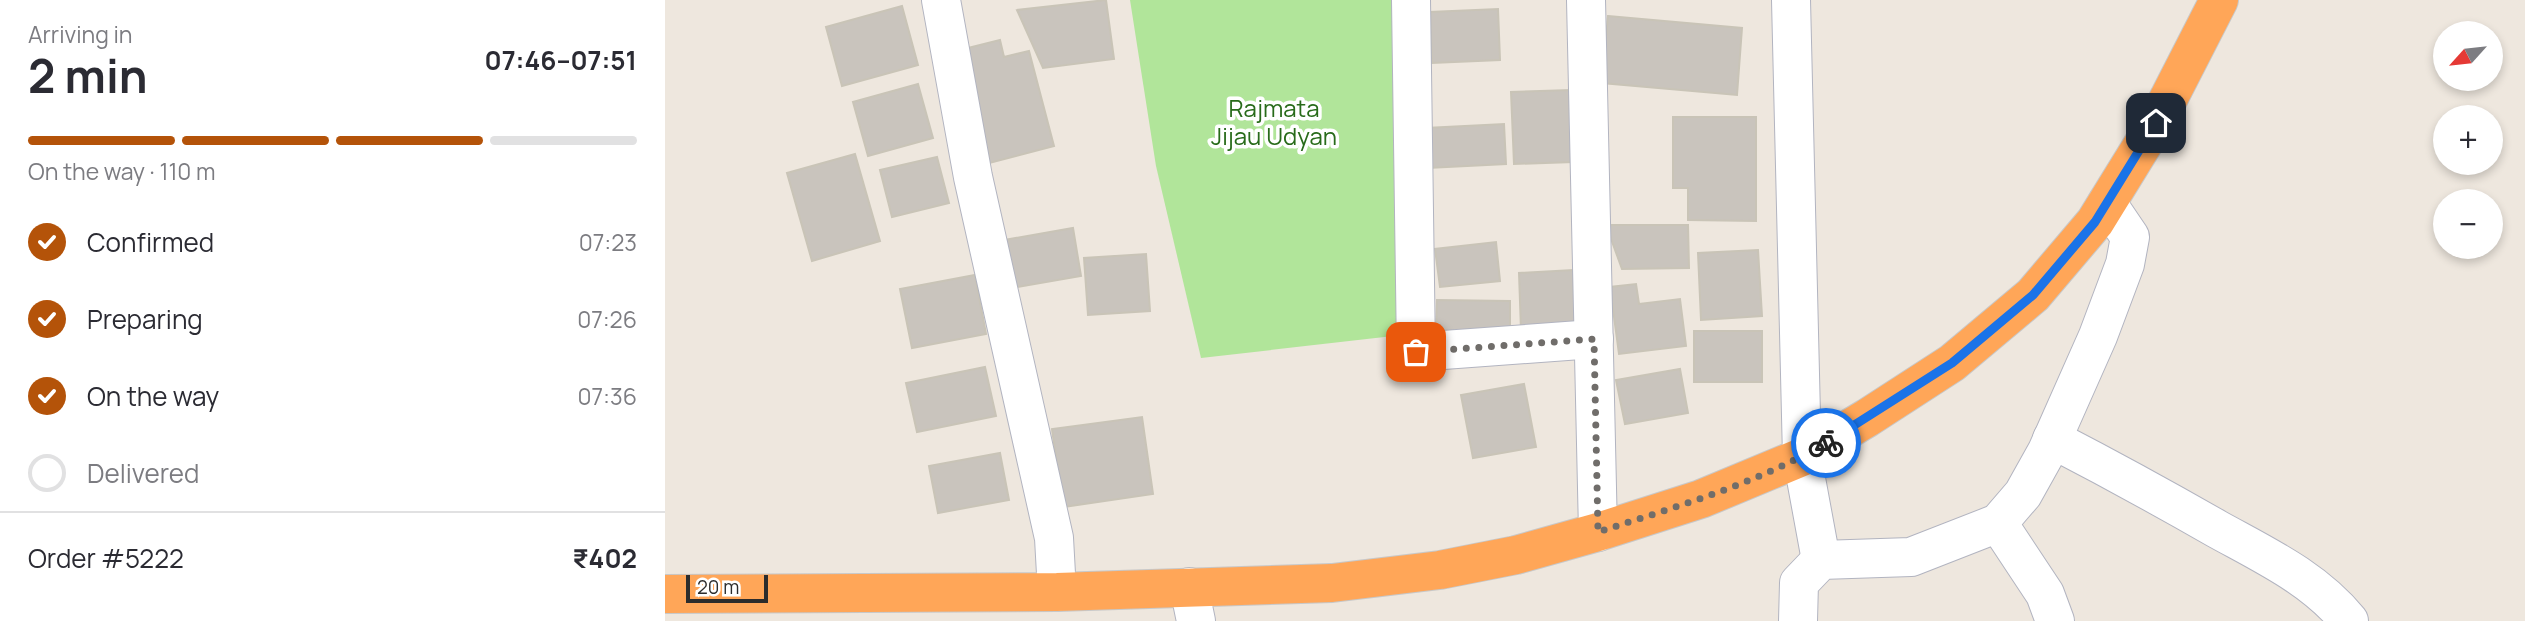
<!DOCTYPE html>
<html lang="en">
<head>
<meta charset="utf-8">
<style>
	:root { --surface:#fff; --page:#f2f2f3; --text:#2b2b33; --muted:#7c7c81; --line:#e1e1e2; --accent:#b45309 }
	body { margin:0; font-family:Manrope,sans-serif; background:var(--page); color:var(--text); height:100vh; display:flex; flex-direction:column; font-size:26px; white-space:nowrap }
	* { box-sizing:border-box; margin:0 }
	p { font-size:23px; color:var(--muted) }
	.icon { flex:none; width:38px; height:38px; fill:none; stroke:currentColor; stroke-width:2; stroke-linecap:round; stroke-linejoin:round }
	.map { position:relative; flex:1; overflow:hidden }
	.drawer { display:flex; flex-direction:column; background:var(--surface); width:665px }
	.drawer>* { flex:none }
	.needle { width:46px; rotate:243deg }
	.fabs { position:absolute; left:1768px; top:21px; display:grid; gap:14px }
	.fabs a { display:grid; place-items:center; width:70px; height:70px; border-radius:50%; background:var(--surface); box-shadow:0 4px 10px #0003; font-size:35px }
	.scale { position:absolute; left:21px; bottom:18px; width:82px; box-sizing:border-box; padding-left:7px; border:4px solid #2c2c2c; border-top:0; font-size:19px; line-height:24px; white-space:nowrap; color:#2c2c2c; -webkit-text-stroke:5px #fff; paint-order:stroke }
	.pin { position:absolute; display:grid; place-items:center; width:60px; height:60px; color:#fff; margin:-30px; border-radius:14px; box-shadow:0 4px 10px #0006 }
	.courier { position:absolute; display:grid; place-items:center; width:70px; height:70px; margin:-35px; border:5px solid #1a73e8; border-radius:50%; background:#fff; color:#222; box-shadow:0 2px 9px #0007 }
	.overview em { font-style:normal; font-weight:700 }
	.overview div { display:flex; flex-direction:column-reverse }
	.overview { display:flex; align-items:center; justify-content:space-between; height:119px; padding:0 28px }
	h1 { font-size:46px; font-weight:700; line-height:52px }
	.bar { display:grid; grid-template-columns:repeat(4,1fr); gap:10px 7px; align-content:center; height:84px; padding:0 28px }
	.bar i { height:9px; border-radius:5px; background:var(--line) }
	.bar .selected { background:var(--accent) }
	.bar p { grid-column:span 4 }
	.line { display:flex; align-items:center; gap:18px; padding:0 28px; border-top:2px solid var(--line) }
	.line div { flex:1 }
	ol { padding:0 28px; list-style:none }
	li { display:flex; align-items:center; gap:21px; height:77px }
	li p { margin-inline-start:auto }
	li .icon { padding:7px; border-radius:50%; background:var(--accent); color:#fff; stroke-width:4 }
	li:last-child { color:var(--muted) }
	li i { width:38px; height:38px; border:4px solid var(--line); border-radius:50% }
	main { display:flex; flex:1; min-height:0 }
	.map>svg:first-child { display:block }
	.green { fill:#b1e59a }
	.building { fill:#c9c4bd; stroke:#c9c4b7; stroke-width:2 }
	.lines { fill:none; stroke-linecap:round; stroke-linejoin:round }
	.minor-casing { stroke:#b2b4c0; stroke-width:40 }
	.highway-casing { stroke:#c8c8c8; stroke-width:40 }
	.minor { stroke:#fff; stroke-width:38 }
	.highway { stroke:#ffa658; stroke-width:38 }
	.done { stroke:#706d6a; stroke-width:7; stroke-dasharray:0 12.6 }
	.route { stroke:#1a73e8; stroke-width:9 }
	.labels { text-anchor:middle; stroke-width:7; stroke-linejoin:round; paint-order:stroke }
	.park-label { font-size:24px; fill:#286b1a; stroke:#fff }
</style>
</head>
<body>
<main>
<section class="drawer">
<div class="overview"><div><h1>2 min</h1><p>Arriving in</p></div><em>07:46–07:51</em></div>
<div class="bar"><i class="selected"></i><i class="selected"></i><i class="selected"></i><i></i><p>On the way · 110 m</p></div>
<ol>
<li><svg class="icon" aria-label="check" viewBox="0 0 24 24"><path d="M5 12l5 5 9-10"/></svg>Confirmed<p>07:23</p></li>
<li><svg class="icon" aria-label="check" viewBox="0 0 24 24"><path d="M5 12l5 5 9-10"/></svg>Preparing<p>07:26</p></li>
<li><svg class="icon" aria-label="check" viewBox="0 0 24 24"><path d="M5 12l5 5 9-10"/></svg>On the way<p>07:36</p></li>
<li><i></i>Delivered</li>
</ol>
<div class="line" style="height:91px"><div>Order #5222</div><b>₹402</b></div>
</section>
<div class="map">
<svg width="1860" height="621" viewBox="0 0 1860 621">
	<rect width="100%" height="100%" fill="#eee7de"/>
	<polygon class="green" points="465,0 728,0 737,335 536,358 491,166"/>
	<g class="building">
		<polygon points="441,0 449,59 378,68 352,10"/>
		<polygon points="237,6 253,65 177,86 161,27"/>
		<polygon points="833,9 835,60 767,63 765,12"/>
		<polygon points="943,16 1077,28 1072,95 937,83"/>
		<polygon points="335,40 339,57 364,51 389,146 324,163 295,50"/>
		<polygon points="253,84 268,138 203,156 188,102"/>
		<polygon points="906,90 908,162 849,164 846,92"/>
		<polygon points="1008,117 1091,117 1091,221 1023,220 1023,188 1008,188"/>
		<polygon points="839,124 841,164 763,168 761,128"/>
		<polygon points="190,154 215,241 147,261 122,173"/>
		<polygon points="272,157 284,203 227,217 215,170"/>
		<polygon points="941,225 1023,225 1024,268 957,269"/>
		<polygon points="408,228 416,276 346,288 339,240"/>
		<polygon points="831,242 835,281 775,287 770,249"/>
		<polygon points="1093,250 1097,316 1036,320 1033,253"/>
		<polygon points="481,254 485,311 423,315 419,258"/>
		<polygon points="908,270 910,328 856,330 854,273"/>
		<polygon points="310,275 321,334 247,348 235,289"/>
		<polygon points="971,284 974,304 1015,299 1021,346 954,354 945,287"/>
		<polygon points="772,300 845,301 845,337 771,336"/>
		<rect x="1029" y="331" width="68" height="51"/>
		<polygon points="320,367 331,416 252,432 241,383"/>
		<polygon points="1015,369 1023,413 960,424 951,380"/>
		<polygon points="859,384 871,447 808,458 796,395"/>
		<polygon points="477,417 488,494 398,507 387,429"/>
		<polygon points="335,453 344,500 273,513 264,466"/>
	</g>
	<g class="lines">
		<g class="minor-casing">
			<g id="minor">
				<polyline points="276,0 308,177 389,538 392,592"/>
				<polyline points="746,0 751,352 929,339"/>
				<polyline points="921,0 933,532"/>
				<polyline points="1126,0 1137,457 1156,560"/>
				<path d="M1387 439C1443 468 1498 498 1552 529 1599 555 1649 578 1684 621"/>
				<polyline points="1333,523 1380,594 1390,621"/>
				<polyline points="524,587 531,621"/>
				<polyline points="1133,621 1134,583 1156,560 1246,557 1333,523 1358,494 1382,451 1433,336 1460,264 1465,237 1442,203"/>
			</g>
		</g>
		<g class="highway-casing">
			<polyline id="highway" points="0,594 392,592 667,583 775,570 851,555 933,532 1036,499 1137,457 1202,418 1287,363 1368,295 1430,222 1491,123 1554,0"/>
		</g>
		<use href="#minor" class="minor"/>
		<use href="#highway" class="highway"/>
	</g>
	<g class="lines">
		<path class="done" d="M751 352 929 339 933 532C1010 507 1091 484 1161 443"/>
		<polyline class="route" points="1161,443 1287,363 1368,295 1430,222 1491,123"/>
	</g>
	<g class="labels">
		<g class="park-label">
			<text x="609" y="117">Rajmata<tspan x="609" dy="28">Jijau Udyan</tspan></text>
		</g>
	</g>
</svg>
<div class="fabs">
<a><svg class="needle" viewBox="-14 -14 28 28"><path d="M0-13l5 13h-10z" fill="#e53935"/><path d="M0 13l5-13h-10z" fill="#7c7c81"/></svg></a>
<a>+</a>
<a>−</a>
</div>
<div class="scale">20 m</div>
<div class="pin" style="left:751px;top:352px;background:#ea580c"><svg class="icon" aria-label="bag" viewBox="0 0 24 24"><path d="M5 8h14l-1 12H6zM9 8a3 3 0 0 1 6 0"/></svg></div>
<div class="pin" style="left:1491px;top:123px;background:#1f2937"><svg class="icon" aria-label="home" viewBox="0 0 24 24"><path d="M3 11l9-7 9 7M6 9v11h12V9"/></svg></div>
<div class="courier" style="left:1161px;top:443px"><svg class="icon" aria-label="bike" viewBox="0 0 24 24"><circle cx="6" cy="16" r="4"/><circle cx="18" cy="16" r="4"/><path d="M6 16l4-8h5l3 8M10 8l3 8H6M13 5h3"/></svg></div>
</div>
</main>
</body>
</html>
